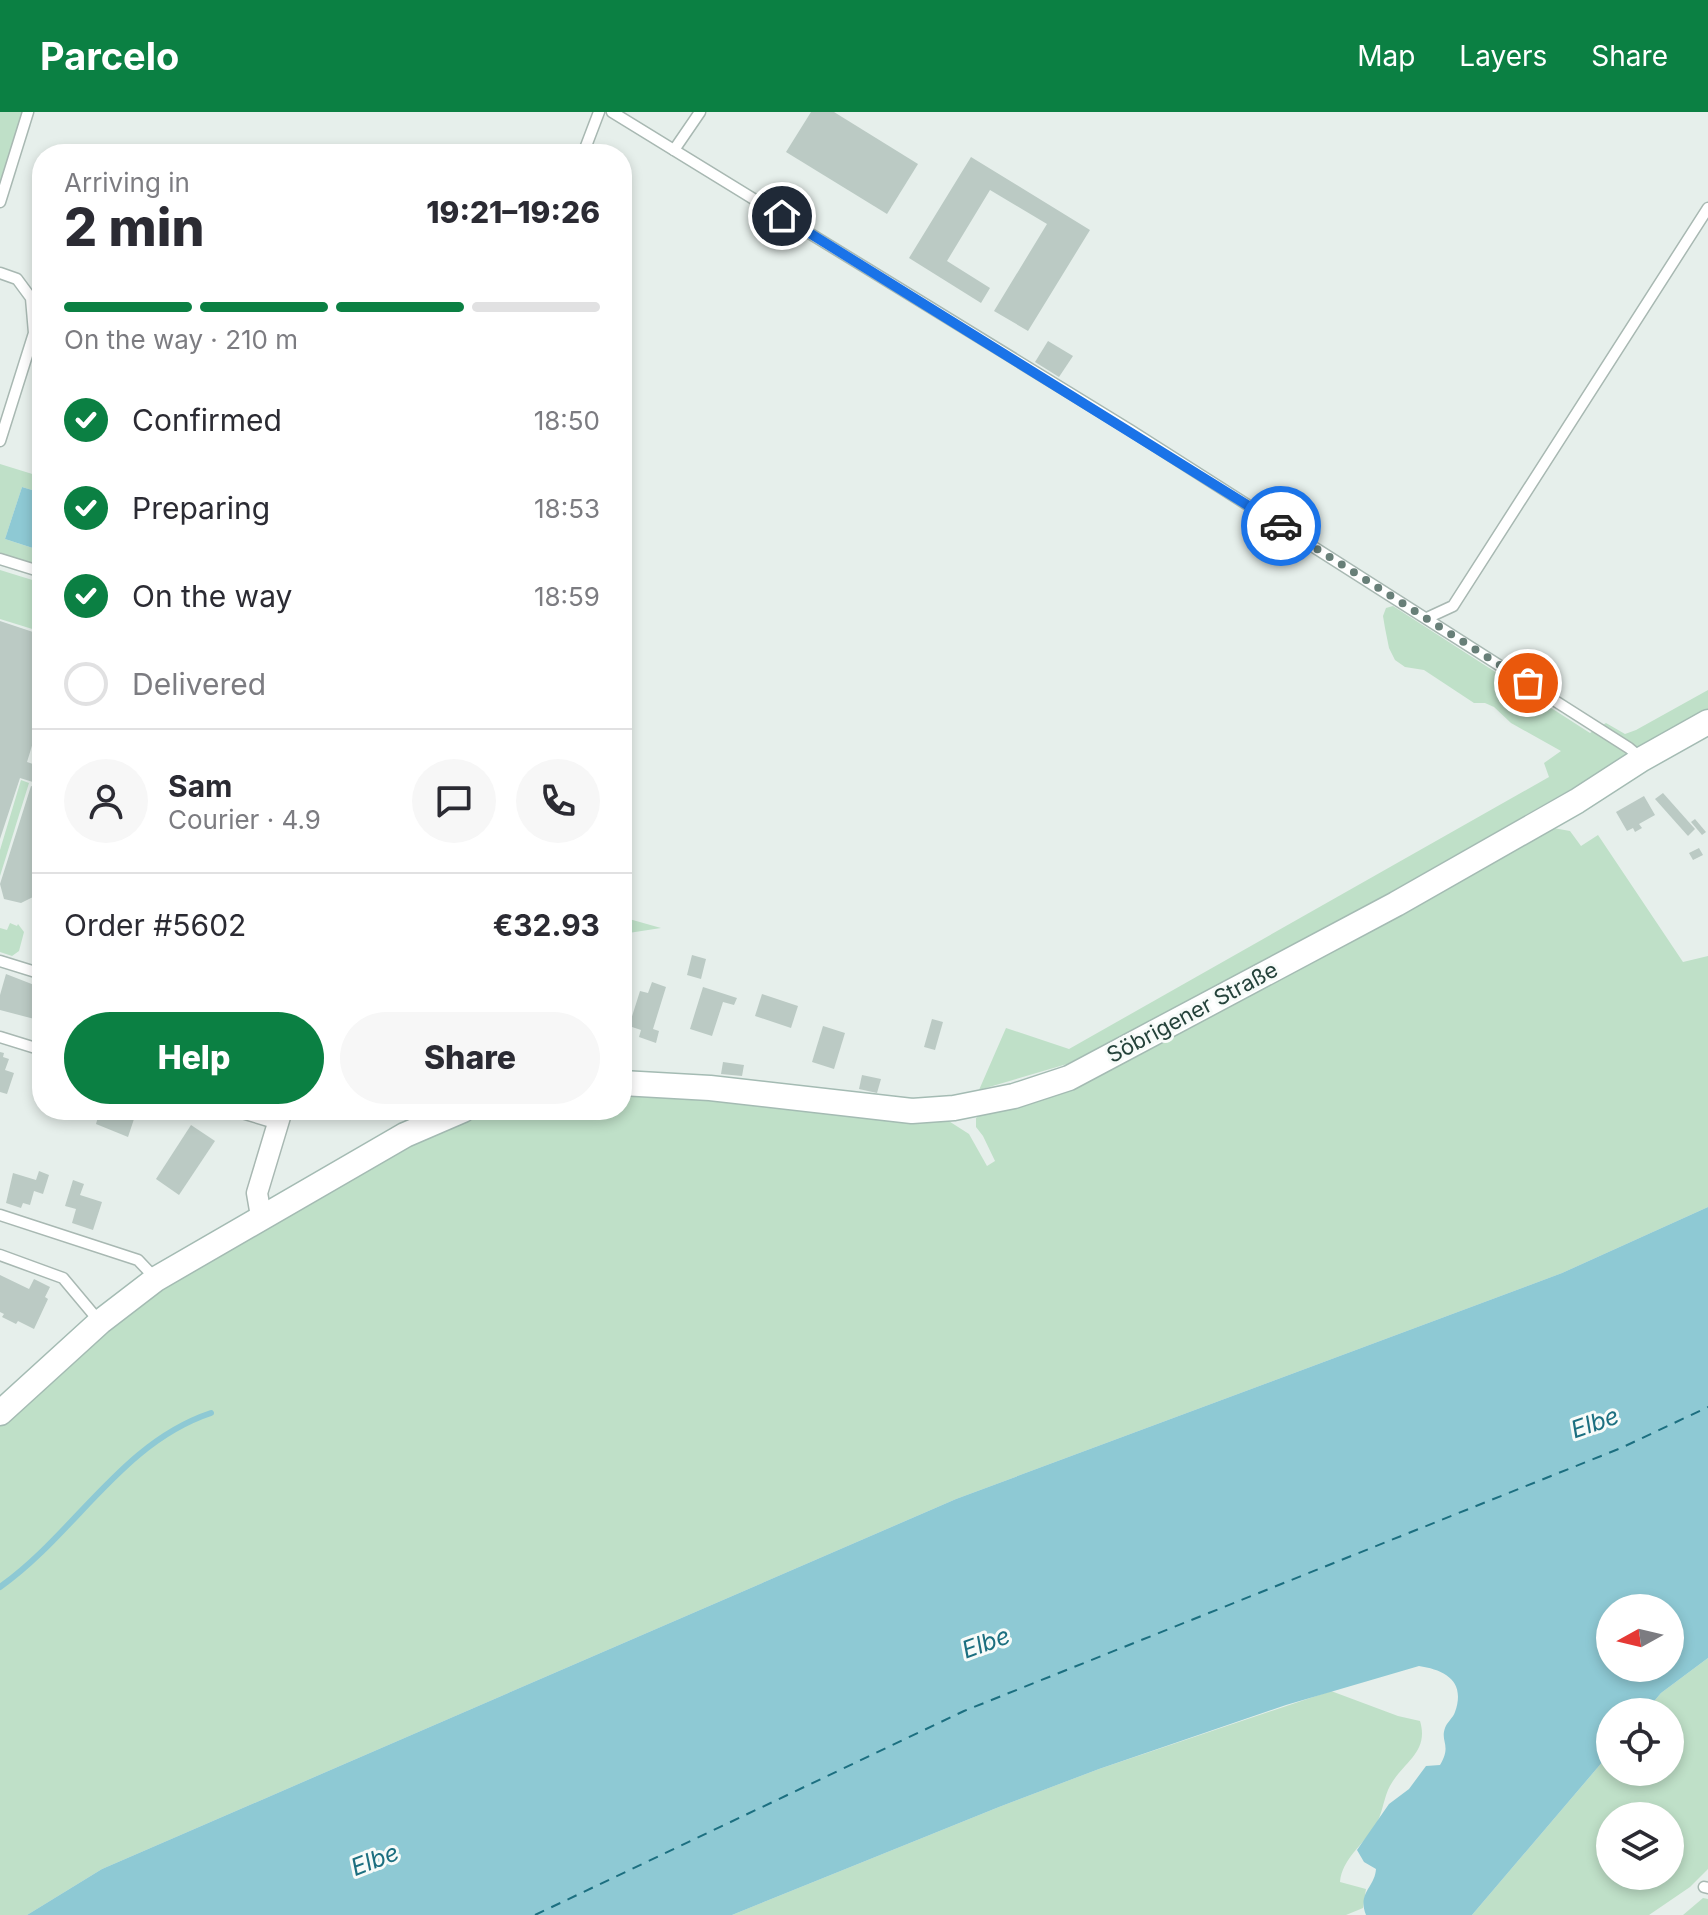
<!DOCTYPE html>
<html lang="en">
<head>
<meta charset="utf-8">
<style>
	:root { --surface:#fff; --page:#f7f7f7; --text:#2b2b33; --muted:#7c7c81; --line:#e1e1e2; --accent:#0b8043 }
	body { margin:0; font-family:Inter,sans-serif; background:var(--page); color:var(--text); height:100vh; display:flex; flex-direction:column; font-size:30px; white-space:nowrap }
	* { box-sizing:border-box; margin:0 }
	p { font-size:26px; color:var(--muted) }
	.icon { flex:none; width:44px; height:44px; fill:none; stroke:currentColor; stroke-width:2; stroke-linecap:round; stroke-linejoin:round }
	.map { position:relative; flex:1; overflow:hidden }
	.drawer { position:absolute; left:32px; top:32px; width:600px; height:976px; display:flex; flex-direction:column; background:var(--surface); border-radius:32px; box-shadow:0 4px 12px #0003 }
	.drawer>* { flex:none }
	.needle { width:52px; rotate:262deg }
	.controls { position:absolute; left:1596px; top:1482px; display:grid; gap:16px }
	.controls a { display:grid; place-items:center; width:88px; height:88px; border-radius:50%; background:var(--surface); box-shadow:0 4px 12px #0003; font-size:40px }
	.pin { position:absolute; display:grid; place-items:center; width:68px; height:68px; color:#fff; margin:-34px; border:4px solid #fff; border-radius:50%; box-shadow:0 2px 8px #0007 }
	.courier { position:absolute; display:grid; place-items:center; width:80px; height:80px; margin:-40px; border:6px solid #1a73e8; border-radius:50%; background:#fff; color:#222; box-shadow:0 2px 10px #0007 }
	.overview em { font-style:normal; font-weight:800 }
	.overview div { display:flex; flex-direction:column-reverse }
	.overview { display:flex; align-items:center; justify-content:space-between; height:136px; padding:0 32px }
	h1 { font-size:52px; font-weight:800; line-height:60px }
	.bar { display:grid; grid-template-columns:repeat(4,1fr); gap:12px 8px; align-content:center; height:96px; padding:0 32px }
	.bar i { height:10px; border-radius:6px; background:var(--line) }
	.bar .active { background:var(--accent) }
	.bar p { grid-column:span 4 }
	.line { display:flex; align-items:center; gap:20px; padding:0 32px; border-top:2px solid var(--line) }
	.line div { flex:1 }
	.round { display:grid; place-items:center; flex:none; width:84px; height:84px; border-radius:42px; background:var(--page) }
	ol { padding:0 32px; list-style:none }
	li { display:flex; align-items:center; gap:24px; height:88px }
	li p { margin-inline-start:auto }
	li .icon { padding:8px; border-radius:50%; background:var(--accent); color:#fff; stroke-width:4 }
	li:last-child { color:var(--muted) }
	li i { width:44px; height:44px; border:4px solid var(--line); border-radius:50% }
	.cta { display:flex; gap:16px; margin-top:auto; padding:16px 32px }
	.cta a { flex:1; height:92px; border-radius:48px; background:var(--accent); color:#fff; font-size:32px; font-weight:800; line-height:92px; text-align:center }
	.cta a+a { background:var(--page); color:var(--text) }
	header { display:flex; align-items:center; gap:48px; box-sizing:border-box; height:112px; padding:0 40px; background:var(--accent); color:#fff }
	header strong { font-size:38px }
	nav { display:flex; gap:44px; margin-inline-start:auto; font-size:28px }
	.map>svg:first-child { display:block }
	.green { fill:#bfe0c8; fill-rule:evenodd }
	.water { fill:#8ec9d4; fill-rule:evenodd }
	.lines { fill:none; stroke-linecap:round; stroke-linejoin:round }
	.stream { stroke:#8ec9d4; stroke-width:6 }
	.ferry { stroke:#1c6f80; stroke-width:2; stroke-dasharray:10 8; stroke-linecap:butt }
	.building { fill:#bbcac4 }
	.lane-casing { stroke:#a8b8b2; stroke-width:13 }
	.street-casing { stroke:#a8b8b2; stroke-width:23 }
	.secondary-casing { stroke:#a4bbb3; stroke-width:27 }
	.lane { stroke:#fff; stroke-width:10 }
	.street { stroke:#fff; stroke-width:20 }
	.secondary { stroke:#fff; stroke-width:24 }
	.done { stroke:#687f78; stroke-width:8; stroke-dasharray:0 14.4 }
	.route { stroke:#1a73e8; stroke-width:10 }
	.labels { text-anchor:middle; stroke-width:6; stroke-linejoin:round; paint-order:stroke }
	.street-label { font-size:22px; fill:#24423a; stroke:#f7fbf9 }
	.water-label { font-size:24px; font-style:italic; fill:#1c6f80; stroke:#f7fbf9 }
</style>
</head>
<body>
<header>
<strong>Parcelo</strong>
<nav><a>Map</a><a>Layers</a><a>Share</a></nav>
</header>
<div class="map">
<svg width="1708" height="1803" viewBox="0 0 1708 1803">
	<rect width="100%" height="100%" fill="#e6efeb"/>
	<g class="green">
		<polygon points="0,0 22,0 0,73"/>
		<polygon points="0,352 42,365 42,381 22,375 5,427 42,439 42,455 0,441"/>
		<polygon points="0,458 42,471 42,520 0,507"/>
		<polygon points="1393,494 1590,621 1606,611 1625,622 1636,618 1708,578 1708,599 1391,780 1194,886 1067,952 979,978 1006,916 1069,937 1549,665 1544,651 1561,639 1511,611 1494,595 1485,591 1474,591 1424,558 1405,555 1395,548 1389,536 1385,516 1383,504 1386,496"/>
		<polygon points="21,668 29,671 0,764 0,738"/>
		<polygon points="1548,715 1570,719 1581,734 1598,723 1683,850 1708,844 1708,1095 1562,1161 956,1387 102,1757 27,1803 0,1803 0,1313 34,1280 160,1172 406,1031 489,998 622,998 622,979 944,1006 969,1022 987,1054 995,1049 983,1024 976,1015 976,1006 983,1001"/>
		<polygon points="622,805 661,816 622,822"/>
		<polygon points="10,811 17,814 18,812 24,820 19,839 12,844 0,840 0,816 7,818"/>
		<path d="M1708 1546V1757L1690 1775 1649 1803H1472L1610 1641V1660H1670V1600H1645L1661 1581ZM1610 1704H1670V1764H1610Z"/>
		<path d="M1331 1579 1398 1604 1420 1609C1430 1642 1400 1651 1388 1678 1383 1690 1382 1703 1375 1714 1363 1733 1342 1747 1340 1770L1366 1777 1363 1796 1346 1803H732L999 1695 1099 1657Z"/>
		<polygon points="1703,1786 1708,1787 1708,1803 1683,1803"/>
	</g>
	<g class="water">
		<polygon points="22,375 42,381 42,439 5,427"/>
		<path d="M1708 1095V1546L1661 1581 1645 1600H1610V1641L1472 1803H1366C1357 1781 1375 1775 1376 1757L1364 1750 1357 1738 1389 1692 1409 1677 1426 1654 1440 1653C1452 1633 1440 1630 1445 1616 1447 1610 1453 1606 1455 1600 1466 1569 1445 1558 1419 1554L1286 1593 1099 1657 999 1695 732 1803H27L102 1757 956 1387 1562 1161ZM1610 1496H1670V1556H1610Z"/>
	</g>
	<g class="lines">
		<path class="stream" d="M0 1475C75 1422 121 1331 211 1301"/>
		<polyline class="ferry" points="535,1803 964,1599 1621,1336 1708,1295"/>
	</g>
	<g class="building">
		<polygon points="811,0 834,0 918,52 887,102 786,40"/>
		<polygon points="971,45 1090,118 1028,219 994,199 1047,112 990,78 947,149 990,176 981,191 909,146"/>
		<polygon points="1048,229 1073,244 1059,265 1035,250"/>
		<polygon points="0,509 42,523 42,601 27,650 42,655 42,783 35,780 33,785 21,791 4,787 0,772 31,674 34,675 36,671 20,666 0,727"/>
		<polygon points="1663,681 1695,717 1688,724 1655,687"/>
		<polygon points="1644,684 1655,703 1639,712 1642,716 1635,720 1633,716 1627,719 1616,700"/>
		<polygon points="1695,707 1706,720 1702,723 1691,710"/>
		<polygon points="1699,736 1703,743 1693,748 1689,741"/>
		<polygon points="692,843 706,847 701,867 687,863"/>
		<polygon points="6,862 42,876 42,909 0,898 0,883"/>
		<polygon points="652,870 666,875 653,917 659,919 656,931 639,925 641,918 629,914 640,879 648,881"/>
		<polygon points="703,875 737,886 734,893 723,890 712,924 690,917"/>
		<polygon points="762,882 798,894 791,916 755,904"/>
		<polygon points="932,907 943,910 935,938 924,935"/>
		<polygon points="823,914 845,921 834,957 812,950"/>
		<polygon points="0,940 4,941 3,945 9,947 5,958 14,961 7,982 0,980"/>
		<polygon points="723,950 744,953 742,964 721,962"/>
		<polygon points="862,963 881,967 877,981 859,977"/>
		<polygon points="100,998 125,998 124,1001 135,1004 128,1025 96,1012"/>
		<polygon points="191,1013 215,1029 179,1083 156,1067"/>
		<polygon points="39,1059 49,1063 43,1082 34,1079 30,1093 23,1091 21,1096 6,1091 13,1061 36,1068"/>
		<polygon points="73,1068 84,1072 80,1083 102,1090 93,1118 72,1111 76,1097 65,1094"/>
		<polygon points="0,1163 29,1177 34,1167 50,1175 45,1185 48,1187 34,1217 18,1209 16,1212 2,1205 4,1202 0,1200"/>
	</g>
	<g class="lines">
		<g class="lane-casing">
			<g id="lane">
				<polyline points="612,0 1130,318 1629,636 1642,647"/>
				<polyline points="674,38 700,0"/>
				<polyline points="583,42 599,0"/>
				<polyline points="0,90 28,0"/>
				<polyline points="0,161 17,167 31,186 34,221 0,329"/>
				<polyline points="0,447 42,460"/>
				<polyline points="1427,506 1453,494 1708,96"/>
				<polyline points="0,849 42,862"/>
				<polyline points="0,925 42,938"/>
				<polyline points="232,998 278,1012"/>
				<polyline points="0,1103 138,1148 156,1167"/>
				<polyline points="0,1143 63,1166 99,1209"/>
				<polyline points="1704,1775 1708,1776"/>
			</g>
		</g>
		<g class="street-casing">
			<polyline id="street" points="261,1104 257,1081 282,998"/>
		</g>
		<g class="secondary-casing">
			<g id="secondary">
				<polyline points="622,971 710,976 912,999 954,996 1014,984 1069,966 1396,792 1577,689 1642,647 1708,610"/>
				<polyline points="0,1301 100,1210 156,1167 405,1023 463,998"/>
			</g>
		</g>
		<use href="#lane" class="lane"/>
		<use href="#street" class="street"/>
		<use href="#secondary" class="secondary"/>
	</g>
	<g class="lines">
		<polyline class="done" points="1281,414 1528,571"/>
		<polyline class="route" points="782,104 1281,414"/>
	</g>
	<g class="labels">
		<g class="street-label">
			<text transform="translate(1192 900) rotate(-28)" y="8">Söbrigener Straße</text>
		</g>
		<g class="water-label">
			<text transform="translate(1595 1311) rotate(-19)" y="8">Elbe</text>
			<text transform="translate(986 1531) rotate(-20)" y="8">Elbe</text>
			<text transform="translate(375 1748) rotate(-21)" y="8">Elbe</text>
		</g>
	</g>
</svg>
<div class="controls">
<a><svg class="needle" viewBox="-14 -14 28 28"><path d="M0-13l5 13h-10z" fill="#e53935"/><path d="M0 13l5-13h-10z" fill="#7c7c81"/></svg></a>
<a><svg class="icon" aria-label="locate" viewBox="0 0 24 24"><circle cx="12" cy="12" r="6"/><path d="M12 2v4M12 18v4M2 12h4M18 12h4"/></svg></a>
<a><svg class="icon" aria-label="layers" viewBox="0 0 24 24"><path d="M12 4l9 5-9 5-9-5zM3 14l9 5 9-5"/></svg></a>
</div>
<div class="pin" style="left:1528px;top:571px;background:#ea580c"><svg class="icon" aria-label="bag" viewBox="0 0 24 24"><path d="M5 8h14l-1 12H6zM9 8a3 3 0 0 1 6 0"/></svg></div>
<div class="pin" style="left:782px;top:104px;background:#1f2937"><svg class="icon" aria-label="home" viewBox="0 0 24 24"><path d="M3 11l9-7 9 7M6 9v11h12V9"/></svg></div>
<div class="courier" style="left:1281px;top:414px"><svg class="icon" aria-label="car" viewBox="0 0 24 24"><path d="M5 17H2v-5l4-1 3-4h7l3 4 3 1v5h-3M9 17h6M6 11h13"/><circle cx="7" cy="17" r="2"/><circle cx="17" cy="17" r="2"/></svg></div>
<section class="drawer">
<div class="overview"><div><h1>2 min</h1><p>Arriving in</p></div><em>19:21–19:26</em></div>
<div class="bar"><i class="active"></i><i class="active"></i><i class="active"></i><i></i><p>On the way · 210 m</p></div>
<ol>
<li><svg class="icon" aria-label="check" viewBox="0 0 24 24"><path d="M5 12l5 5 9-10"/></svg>Confirmed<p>18:50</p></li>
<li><svg class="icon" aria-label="check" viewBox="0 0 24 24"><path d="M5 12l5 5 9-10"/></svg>Preparing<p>18:53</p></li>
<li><svg class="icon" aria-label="check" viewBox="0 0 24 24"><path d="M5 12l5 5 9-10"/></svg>On the way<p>18:59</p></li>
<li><i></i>Delivered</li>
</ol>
<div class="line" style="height:144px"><a class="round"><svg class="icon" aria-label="person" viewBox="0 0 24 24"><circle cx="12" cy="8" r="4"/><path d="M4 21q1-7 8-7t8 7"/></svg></a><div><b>Sam</b><p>Courier · 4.9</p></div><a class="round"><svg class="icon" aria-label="chat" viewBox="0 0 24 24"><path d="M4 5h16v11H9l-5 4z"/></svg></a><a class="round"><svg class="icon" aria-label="phone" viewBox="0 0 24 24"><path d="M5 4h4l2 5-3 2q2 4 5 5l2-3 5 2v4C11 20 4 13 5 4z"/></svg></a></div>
<div class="line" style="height:104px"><div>Order #5602</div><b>€32.93</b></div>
<div class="cta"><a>Help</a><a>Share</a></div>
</section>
</div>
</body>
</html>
